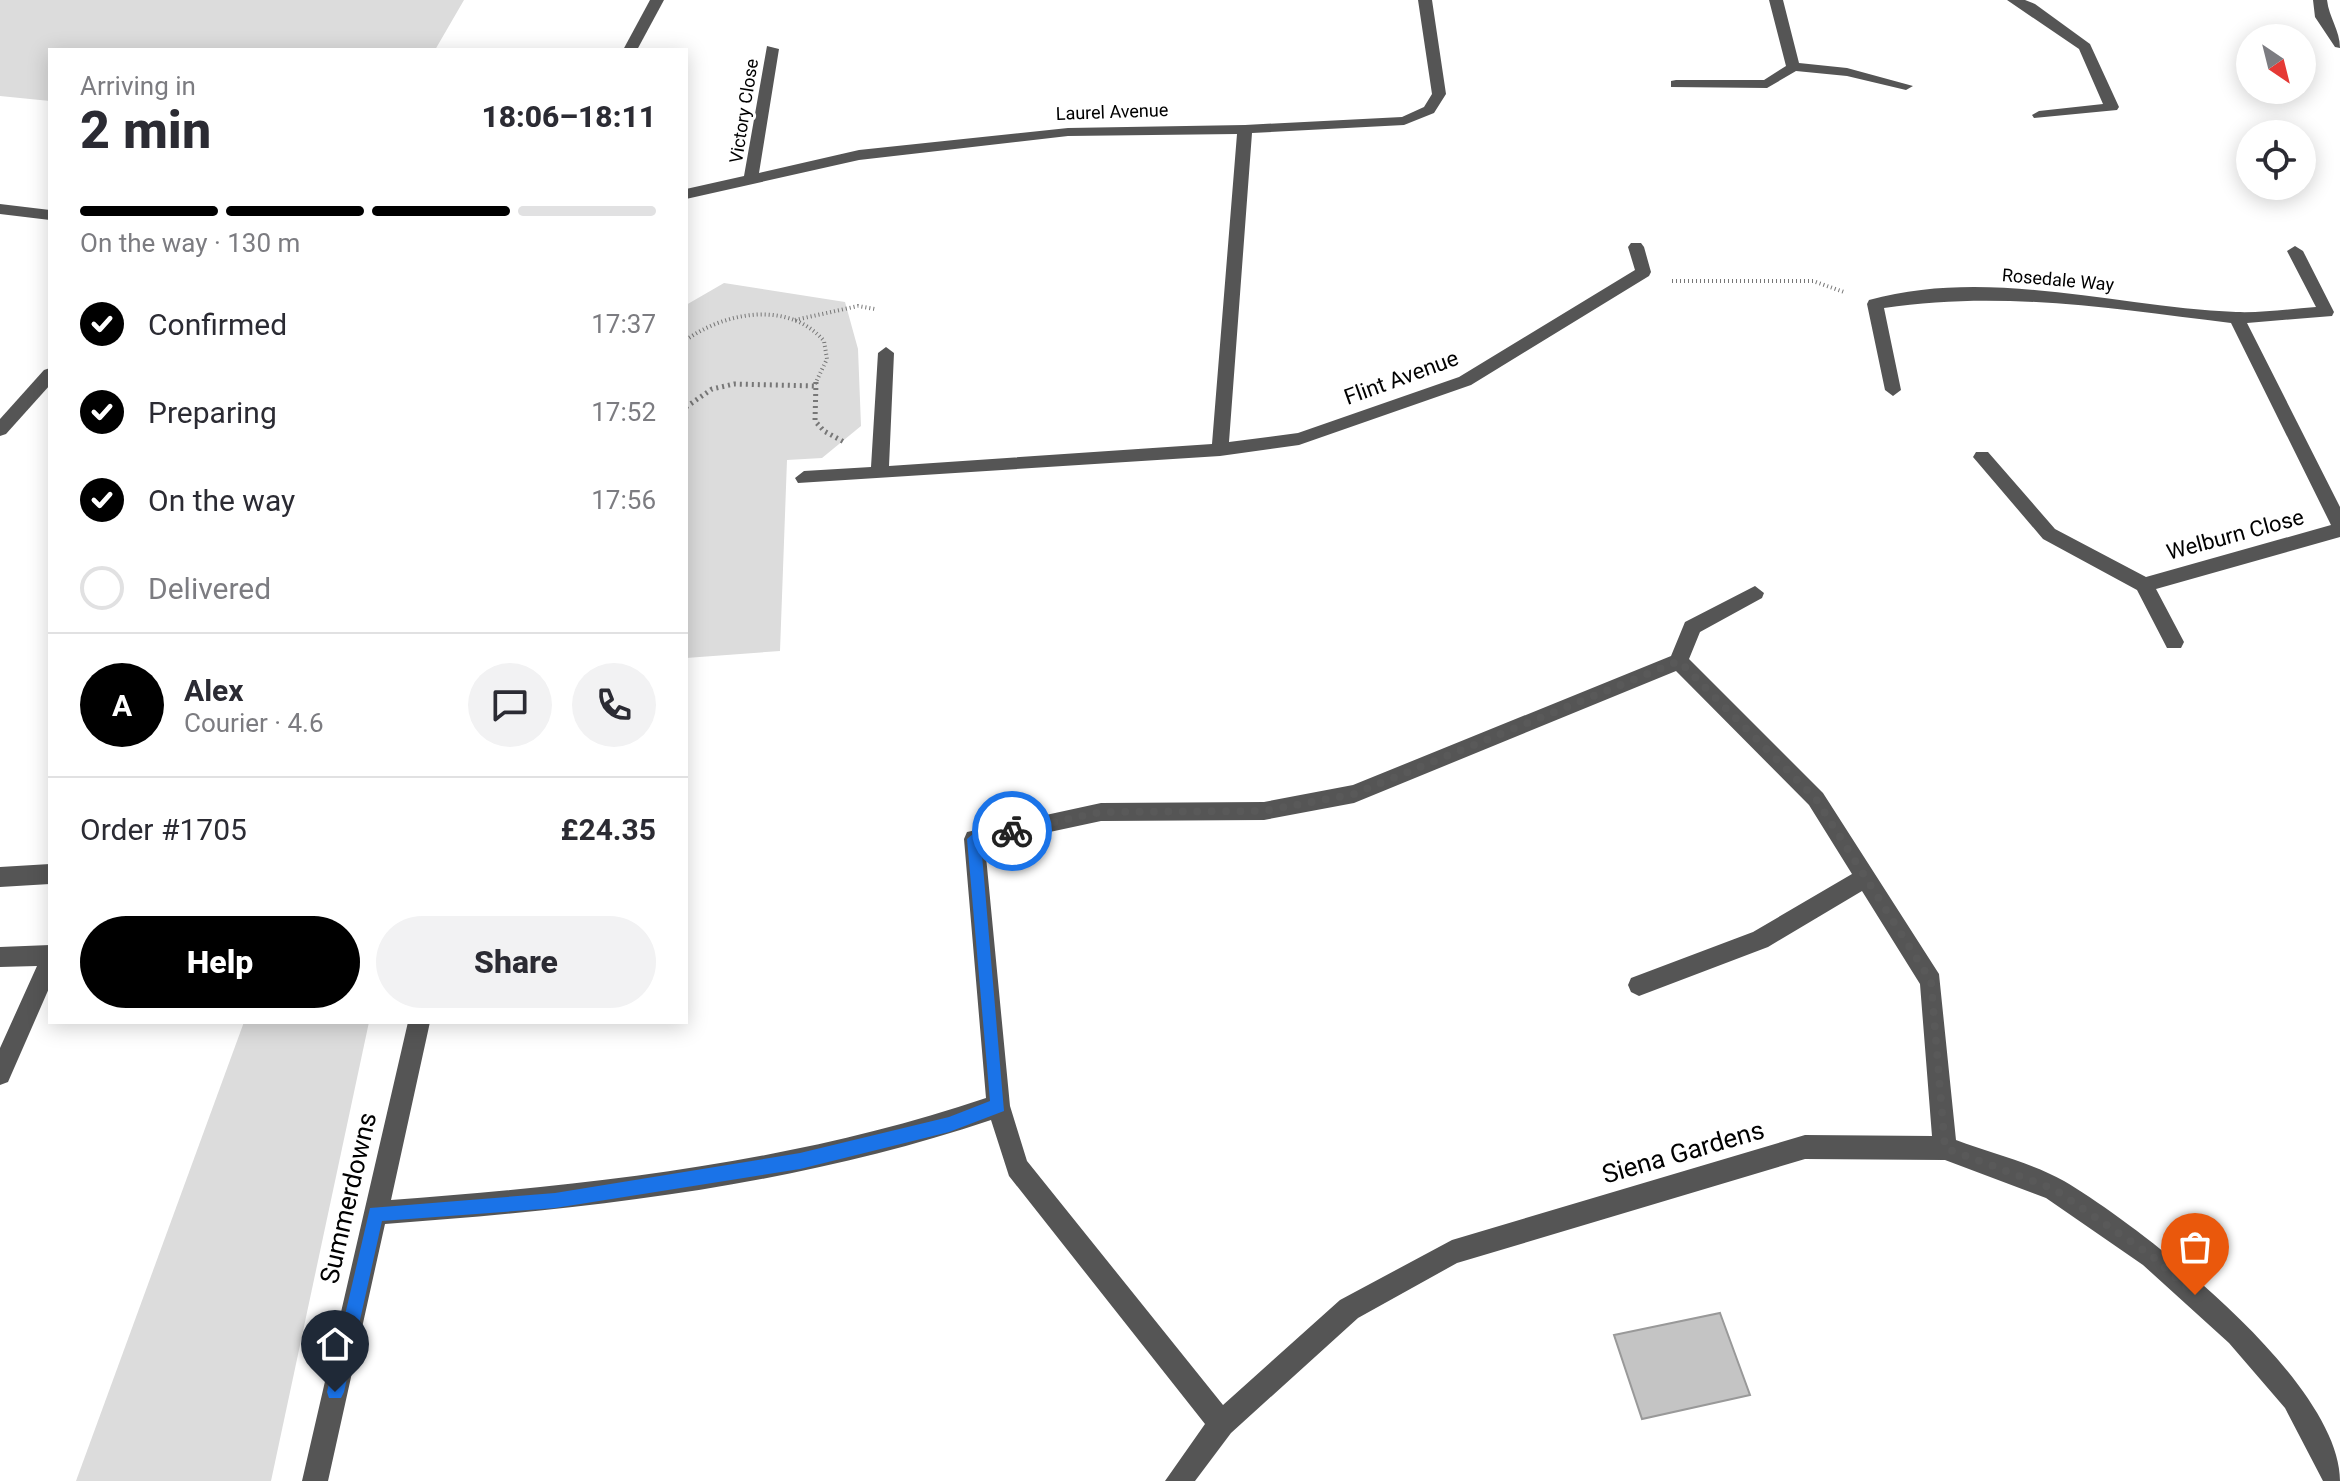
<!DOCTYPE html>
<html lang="en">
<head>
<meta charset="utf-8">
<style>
	:root { --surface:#fff; --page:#f2f2f3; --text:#2b2b33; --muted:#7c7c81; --line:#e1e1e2; --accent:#000 }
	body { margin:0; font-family:Roboto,sans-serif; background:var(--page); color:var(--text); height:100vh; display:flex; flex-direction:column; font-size:30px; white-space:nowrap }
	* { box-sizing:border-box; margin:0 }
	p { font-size:26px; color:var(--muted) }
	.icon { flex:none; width:44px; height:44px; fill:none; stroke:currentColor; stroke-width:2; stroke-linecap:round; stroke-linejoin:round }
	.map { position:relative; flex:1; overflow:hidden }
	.side { position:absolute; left:48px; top:48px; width:640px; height:976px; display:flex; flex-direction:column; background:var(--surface); border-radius:0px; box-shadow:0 4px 20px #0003 }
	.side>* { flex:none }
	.needle { width:52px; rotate:145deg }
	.tools { position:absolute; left:2236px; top:24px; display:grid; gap:16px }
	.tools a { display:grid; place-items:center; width:80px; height:80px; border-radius:50%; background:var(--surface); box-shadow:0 4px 20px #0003; font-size:40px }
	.pin { position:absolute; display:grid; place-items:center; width:68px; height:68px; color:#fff; margin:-82px -34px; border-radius:50% 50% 50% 0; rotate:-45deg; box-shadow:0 0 8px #0007 }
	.pin .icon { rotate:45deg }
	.courier { position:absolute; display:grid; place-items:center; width:80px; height:80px; margin:-40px; border:6px solid #1a73e8; border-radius:50%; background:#fff; color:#222; box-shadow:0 2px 10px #0007 }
	.overview em { font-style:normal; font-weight:800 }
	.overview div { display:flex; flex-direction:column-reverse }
	.overview { display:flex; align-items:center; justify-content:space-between; height:136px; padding:0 32px }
	h1 { font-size:52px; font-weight:800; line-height:60px }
	.bar { display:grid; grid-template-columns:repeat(4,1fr); gap:12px 8px; align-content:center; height:96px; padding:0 32px }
	.bar i { height:10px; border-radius:6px; background:var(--line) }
	.bar .selected { background:var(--accent) }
	.bar p { grid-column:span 4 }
	.line { display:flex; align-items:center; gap:20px; padding:0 32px; border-top:2px solid var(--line) }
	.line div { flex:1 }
	.round { display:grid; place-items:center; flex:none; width:84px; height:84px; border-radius:42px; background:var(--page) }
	ol { padding:0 32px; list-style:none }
	li { display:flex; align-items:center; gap:24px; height:88px }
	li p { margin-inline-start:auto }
	li .icon { padding:8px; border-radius:50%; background:var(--accent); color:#fff; stroke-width:4 }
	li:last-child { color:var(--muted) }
	li i { width:44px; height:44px; border:4px solid var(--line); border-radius:50% }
	.primary-button { display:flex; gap:16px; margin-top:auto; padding:16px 32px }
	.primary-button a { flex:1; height:92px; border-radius:48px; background:var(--accent); color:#fff; font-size:32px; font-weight:800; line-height:92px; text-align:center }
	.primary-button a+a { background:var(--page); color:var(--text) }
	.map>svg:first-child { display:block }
	.green { fill:#dcdcdc }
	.building { fill:#c4c4c4; stroke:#999; stroke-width:2 }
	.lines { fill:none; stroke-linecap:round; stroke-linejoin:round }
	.path-far1 { stroke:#777; stroke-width:4; stroke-dasharray:1 3; stroke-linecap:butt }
	.path { stroke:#777; stroke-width:5; stroke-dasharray:2 4; stroke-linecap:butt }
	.minor { fill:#555; fill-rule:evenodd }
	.route { fill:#1a73e8 }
	.done { stroke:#595959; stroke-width:8; stroke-dasharray:0 14.4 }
	.labels { text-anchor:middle; stroke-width:6; stroke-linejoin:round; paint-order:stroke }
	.far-street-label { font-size:18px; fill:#000; stroke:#fff }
	.street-label { font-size:22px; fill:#000; stroke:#fff }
	.near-street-label { font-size:26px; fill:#000; stroke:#fff }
</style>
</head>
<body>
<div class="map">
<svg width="2340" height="1481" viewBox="0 0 2340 1481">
	<rect width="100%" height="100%" fill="#fff"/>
	<g class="green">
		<polygon points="0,0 464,0 435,50 50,50 50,101 0,96"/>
		<polygon points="724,283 845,302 858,349 861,426 822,458 787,460 780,651 686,658 686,305"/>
		<polygon points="244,1022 369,1022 271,1481 76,1481"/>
	</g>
	<polygon class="building" points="1720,1313 1750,1395 1642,1419 1614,1335"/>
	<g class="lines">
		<g class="path-far1">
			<polyline points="1672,281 1813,281 1844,292"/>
			<polyline points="795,320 858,306 875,309"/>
			<path d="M686 340C725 312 789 300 824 341L827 359 815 384"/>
		</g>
		<g class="path">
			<polyline points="816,382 815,421 824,431 844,442"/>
			<polyline points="686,407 712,389 734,384 816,386"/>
		</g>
		<g class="minor">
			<polygon points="650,0 664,0 637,50 623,50"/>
			<polygon points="1418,0 1432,0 1446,94 1434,113 1404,125 1252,133 1229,442 1298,433 1459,377 1635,270 1628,247 1631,243 1641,243 1644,247 1651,272 1649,276 1471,385 1299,445 1220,456 798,483 795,478 804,471 871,467 878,353 886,347 894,353 889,466 1212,444 1237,134 1068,136 859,160 686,199 686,189 744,176 767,46 779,49 759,173 859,150 1068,128 1245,125 1402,117 1424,107 1432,94"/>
			<polygon points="1769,0 1783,0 1799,63 1847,68 1913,86 1906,90 1847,76 1796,71 1767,88 1671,87 1671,81 1676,80 1764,80 1786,66"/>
			<polygon points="2007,0 2025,0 2035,4 2090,44 2119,107 2117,110 2034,118 2032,115 2039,111 2103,104 2079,49"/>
			<path d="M2313 0H2327C2329 18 2340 30 2340 48L2335 47 2315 17Z"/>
			<polygon points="0,204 50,210 50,220 0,214"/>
			<path d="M2295 246 2303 251 2334 312 2332 316 2247 323 2340 507V537L2156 589 2184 642 2181 648H2167L2137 590 2043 539 1973 457 1976 452H1988L2055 529 2146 577 2331 525 2231 323C2113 309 2003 290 1884 308L1901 390 1893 396 1885 390 1867 304 1869 300C1990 267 2114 307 2236 312 2262 313 2289 309 2316 307L2287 251Z"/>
			<polygon points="50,368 50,385 6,434 0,436 0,419 44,370"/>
			<path d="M1755 586 1764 593 1762 598 1700 632 1689 659 1823 793 1939 974 1956 1140C1991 1153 2032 1163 2064 1181 2145 1229 2340 1382 2340 1481H2323L2285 1408 2229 1343 2143 1265 2046 1198 1945 1160 1805 1159 1457 1263 1358 1318 1231 1433 1195 1481H1165L1205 1424 1009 1176 991 1120C794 1186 591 1209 385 1224L328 1481H302L408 1022H430L391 1200C593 1185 793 1163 986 1098L964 839 967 832 1101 803 1264 802 1353 785 1671 656 1685 622ZM1676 671 1809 805 1852 874 1753 932 1631 978 1628 985 1631 992 1639 996 1768 947 1862 891 1920 984 1932 1136 1805 1135 1452 1240 1340 1300 1223 1405 1027 1161 1010 1106 985 846 1101 821 1264 820 1354 803Z"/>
			<polygon points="50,864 50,884 0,887 0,867"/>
			<polygon points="50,945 50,986 8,1082 0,1085 0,1048 37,966 0,967 0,947"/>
		</g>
	</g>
	<polygon class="route" points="1012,824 1017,826 1017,835 981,843 1004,1111 949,1132 800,1169 555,1208 382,1221 344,1392 341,1398 329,1398 327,1392 370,1208 555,1193 800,1153 949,1117 990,1101 967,839 974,833"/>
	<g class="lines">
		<polyline class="done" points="1012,831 1101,812 1264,811 1354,794 1679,661 1816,799 1931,981 1945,1148 2054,1189 2152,1256 2195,1295"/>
	</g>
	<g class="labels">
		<g class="far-street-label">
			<text transform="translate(744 111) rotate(-81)" y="6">Victory Close</text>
			<text transform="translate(1112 112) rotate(-2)" y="6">Laurel Avenue</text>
			<text transform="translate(2058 280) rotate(5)" y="6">Rosedale Way</text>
		</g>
		<g class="street-label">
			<text transform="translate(1401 377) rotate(-20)" y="8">Flint Avenue</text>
			<text transform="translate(2235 534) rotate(-15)" y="8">Welburn Close</text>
		</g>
		<g class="near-street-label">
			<text transform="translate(1683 1152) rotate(-16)" y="9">Siena Gardens</text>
			<text transform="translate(348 1198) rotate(-77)" y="9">Summerdowns</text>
		</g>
	</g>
</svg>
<div class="tools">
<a><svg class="needle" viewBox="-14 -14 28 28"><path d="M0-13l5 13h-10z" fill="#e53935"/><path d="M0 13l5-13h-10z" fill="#7c7c81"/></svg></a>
<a><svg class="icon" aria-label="locate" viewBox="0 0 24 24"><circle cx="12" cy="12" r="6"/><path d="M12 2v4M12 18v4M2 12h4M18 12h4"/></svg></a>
</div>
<div class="pin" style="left:2195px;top:1295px;background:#ea580c"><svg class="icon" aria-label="bag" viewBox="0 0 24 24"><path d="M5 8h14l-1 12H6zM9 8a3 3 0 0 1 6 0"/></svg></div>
<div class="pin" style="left:335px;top:1392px;background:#1f2937"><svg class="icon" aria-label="home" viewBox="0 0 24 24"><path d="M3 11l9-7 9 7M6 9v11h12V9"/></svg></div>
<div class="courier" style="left:1012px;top:831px"><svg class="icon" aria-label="bike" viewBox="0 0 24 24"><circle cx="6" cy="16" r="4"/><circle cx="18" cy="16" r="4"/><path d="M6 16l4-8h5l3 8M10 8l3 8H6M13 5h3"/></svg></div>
<section class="side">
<div class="overview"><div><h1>2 min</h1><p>Arriving in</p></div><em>18:06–18:11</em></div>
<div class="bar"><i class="selected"></i><i class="selected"></i><i class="selected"></i><i></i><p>On the way · 130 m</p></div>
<ol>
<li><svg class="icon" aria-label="check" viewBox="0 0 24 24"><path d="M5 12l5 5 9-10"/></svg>Confirmed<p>17:37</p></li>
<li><svg class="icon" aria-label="check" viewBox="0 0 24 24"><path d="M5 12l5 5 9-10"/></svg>Preparing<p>17:52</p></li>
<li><svg class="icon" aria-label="check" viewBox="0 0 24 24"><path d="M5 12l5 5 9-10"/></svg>On the way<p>17:56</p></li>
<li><i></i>Delivered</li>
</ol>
<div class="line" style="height:144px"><b class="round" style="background:var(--accent);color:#fff">A</b><div><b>Alex</b><p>Courier · 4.6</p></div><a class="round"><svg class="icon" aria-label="chat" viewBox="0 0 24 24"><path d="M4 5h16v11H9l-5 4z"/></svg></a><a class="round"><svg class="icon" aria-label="phone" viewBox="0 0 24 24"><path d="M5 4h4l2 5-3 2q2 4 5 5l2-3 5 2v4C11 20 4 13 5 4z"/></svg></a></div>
<div class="line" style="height:104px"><div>Order #1705</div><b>£24.35</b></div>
<div class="primary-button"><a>Help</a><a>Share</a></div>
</section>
</div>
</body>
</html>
